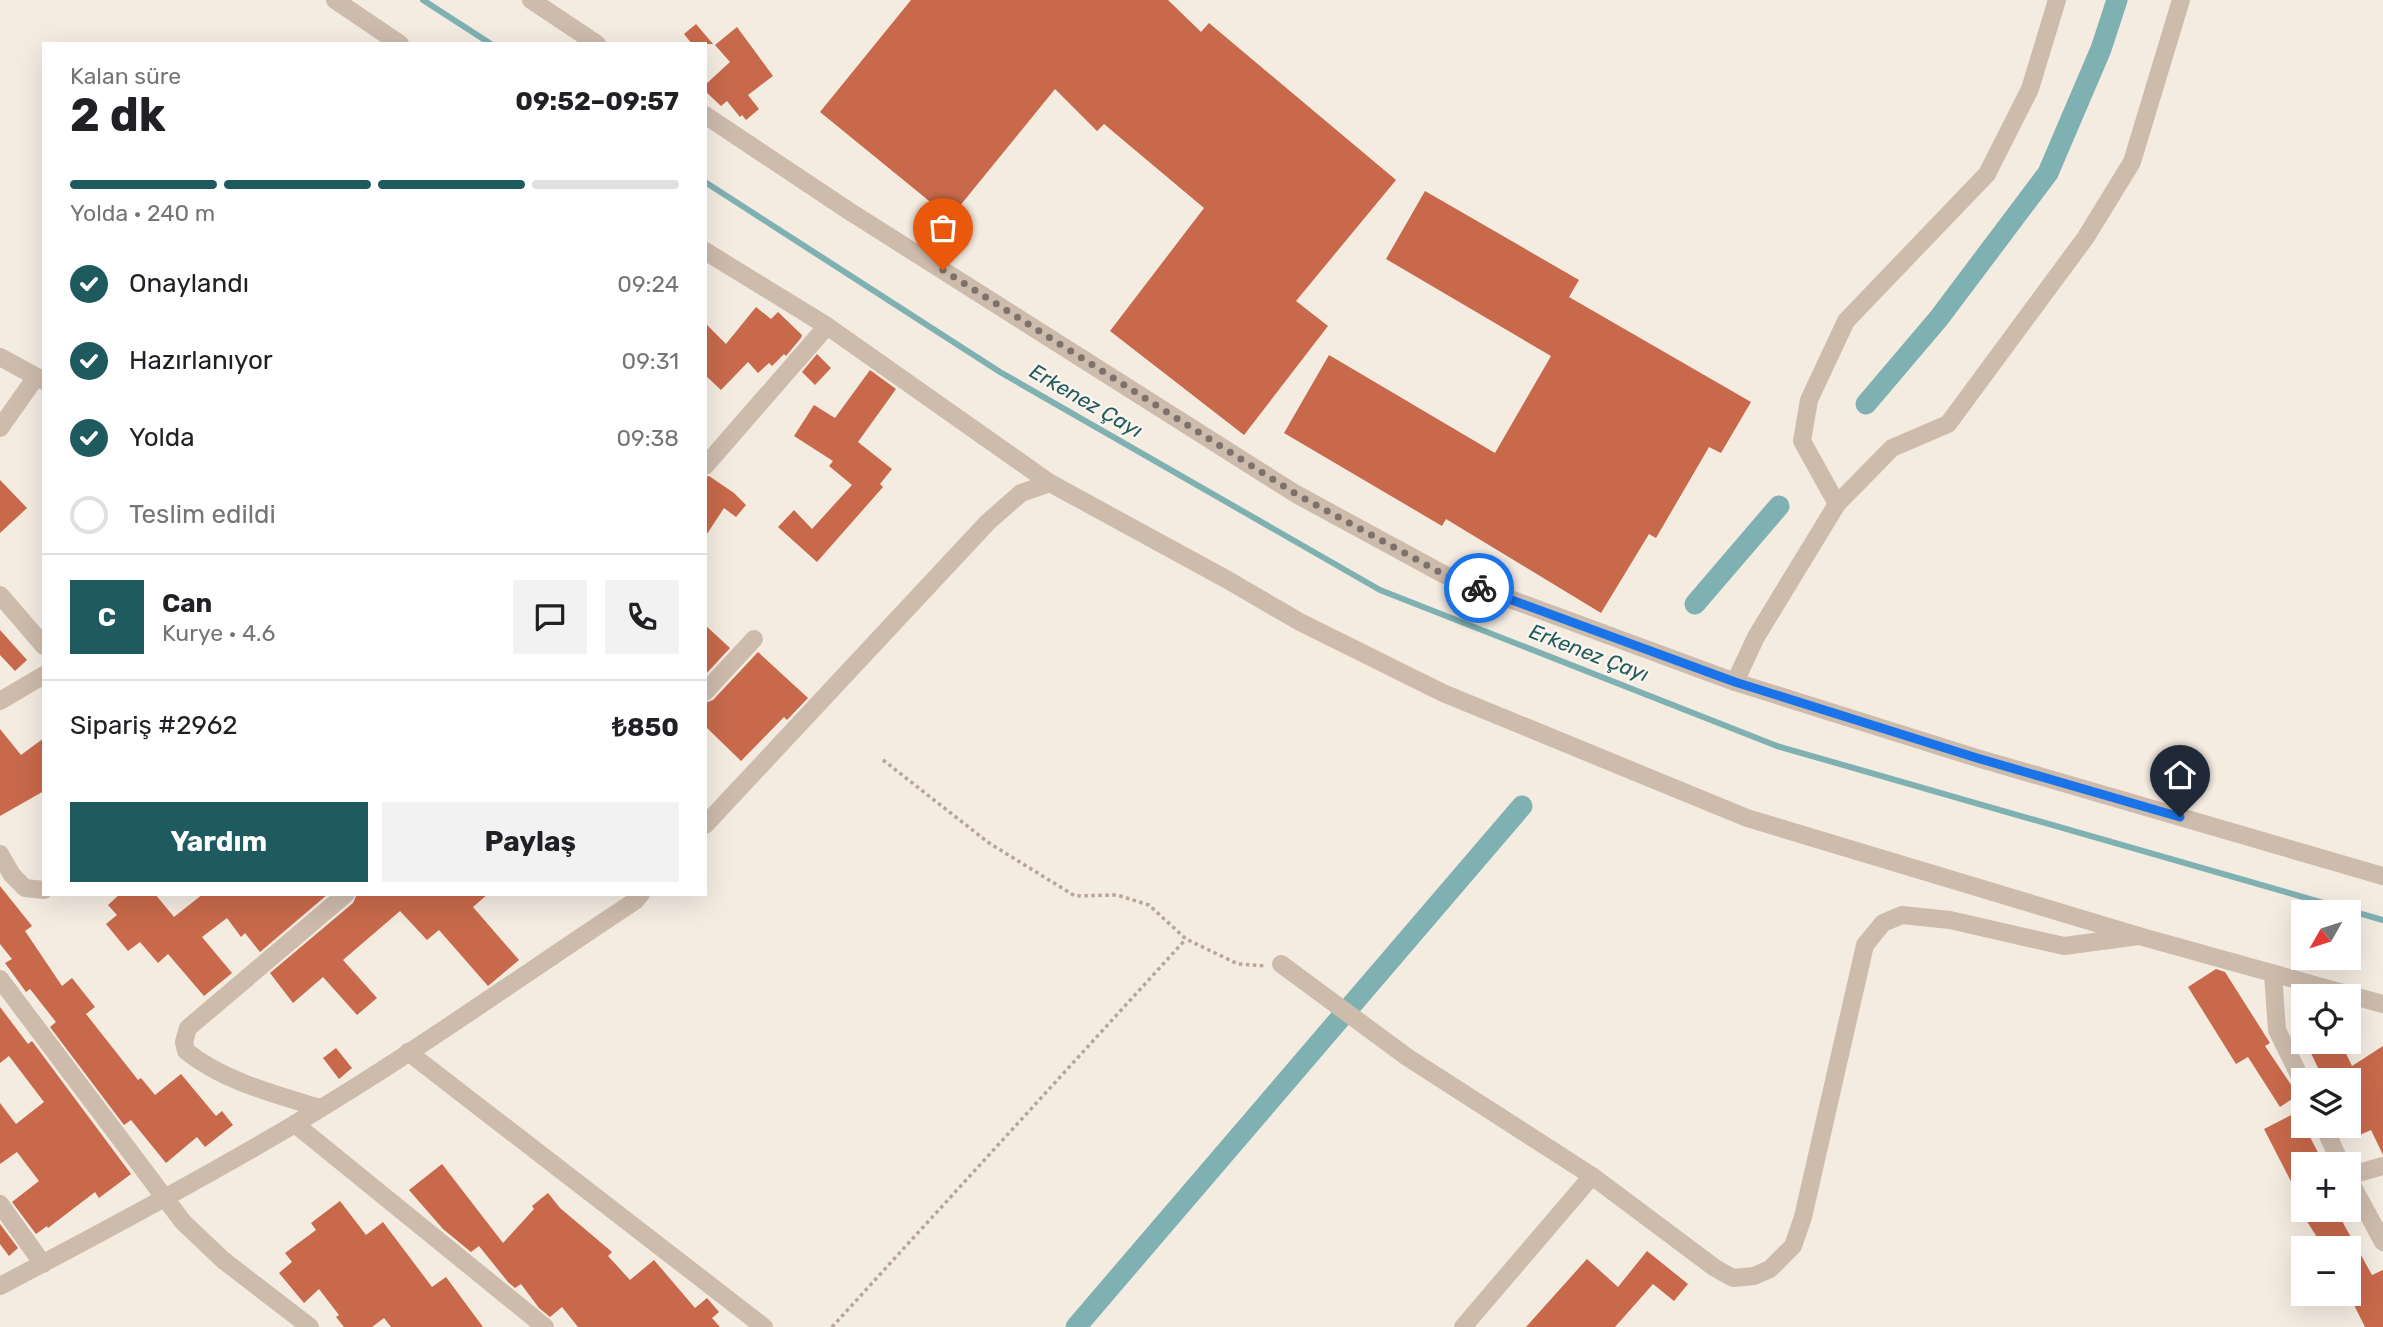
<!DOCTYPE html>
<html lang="tr">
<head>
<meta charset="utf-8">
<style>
	:root { --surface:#fff; --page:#f2f2f2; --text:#202124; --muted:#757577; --line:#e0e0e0; --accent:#1f5a5e }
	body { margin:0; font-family:Rubik,sans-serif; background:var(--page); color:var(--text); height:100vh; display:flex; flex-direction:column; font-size:26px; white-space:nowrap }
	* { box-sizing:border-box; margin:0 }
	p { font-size:23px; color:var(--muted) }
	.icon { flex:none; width:38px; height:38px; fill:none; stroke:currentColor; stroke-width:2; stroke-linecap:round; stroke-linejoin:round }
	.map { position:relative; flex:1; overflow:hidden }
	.details { position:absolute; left:42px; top:42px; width:665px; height:854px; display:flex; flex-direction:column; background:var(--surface); border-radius:0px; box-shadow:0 7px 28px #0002 }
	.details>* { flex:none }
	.needle { width:46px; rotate:231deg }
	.buttons { position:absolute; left:2291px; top:900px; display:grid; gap:14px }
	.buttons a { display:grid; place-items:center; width:70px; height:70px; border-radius:0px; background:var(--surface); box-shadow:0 7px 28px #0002; font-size:35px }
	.pin { position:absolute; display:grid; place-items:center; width:60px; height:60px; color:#fff; margin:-72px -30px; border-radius:50% 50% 50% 0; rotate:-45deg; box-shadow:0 0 7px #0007 }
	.pin .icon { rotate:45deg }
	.courier { position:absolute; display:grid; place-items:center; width:70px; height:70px; margin:-35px; border:5px solid #1a73e8; border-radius:50%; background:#fff; color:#222; box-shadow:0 2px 9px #0007 }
	.overview em { font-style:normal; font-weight:700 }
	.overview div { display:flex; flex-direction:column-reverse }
	.overview { display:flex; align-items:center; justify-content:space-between; height:119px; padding:0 28px }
	h1 { font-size:46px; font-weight:700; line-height:52px }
	.bar { display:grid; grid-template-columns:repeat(4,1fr); gap:10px 7px; align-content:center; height:84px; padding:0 28px }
	.bar i { height:9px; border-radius:5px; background:var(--line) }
	.bar .active { background:var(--accent) }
	.bar p { grid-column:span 4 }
	.line { display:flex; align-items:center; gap:18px; padding:0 28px; border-top:2px solid var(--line) }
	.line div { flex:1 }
	.round { display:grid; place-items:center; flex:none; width:74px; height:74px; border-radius:0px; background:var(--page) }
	ol { padding:0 28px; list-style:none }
	li { display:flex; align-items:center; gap:21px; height:77px }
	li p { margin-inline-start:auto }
	li .icon { padding:7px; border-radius:50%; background:var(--accent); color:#fff; stroke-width:4 }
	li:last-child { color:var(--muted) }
	li i { width:38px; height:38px; border:4px solid var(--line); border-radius:50% }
	.button { display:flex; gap:14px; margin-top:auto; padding:14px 28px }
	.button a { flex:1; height:80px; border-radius:0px; background:var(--accent); color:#fff; font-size:28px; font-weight:700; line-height:80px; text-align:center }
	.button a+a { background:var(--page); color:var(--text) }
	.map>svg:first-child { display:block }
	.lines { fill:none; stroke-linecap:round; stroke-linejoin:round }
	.stream { stroke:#7fb0b2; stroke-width:6 }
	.canal { stroke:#7fb0b2; stroke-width:21 }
	.building { fill:#c8694b }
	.path { stroke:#b9a596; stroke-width:3.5; stroke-dasharray:3.5 3.5; stroke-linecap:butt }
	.minor { stroke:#cdbbac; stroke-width:18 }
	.tertiary { stroke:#cdbbac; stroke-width:18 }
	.done { stroke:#7c716b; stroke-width:7; stroke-dasharray:0 12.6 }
	.route { stroke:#1a73e8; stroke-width:9 }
	.labels { text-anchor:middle; stroke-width:5; stroke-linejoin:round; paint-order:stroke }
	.water-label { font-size:21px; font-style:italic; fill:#1f5a5e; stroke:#fbf5ee }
</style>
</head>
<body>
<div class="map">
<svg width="2383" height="1327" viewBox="0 0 2383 1327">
	<rect width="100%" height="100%" fill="#f4ebe1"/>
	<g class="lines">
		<g class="stream">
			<polyline points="423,0 491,44"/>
			<polyline points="705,182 1000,372 1380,590 1777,746 2383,920"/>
		</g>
		<g class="canal">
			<polyline points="1866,404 1939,318 2048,173 2101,49 2117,0"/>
			<polyline points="1695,604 1779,506"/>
			<polyline points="1076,1327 1522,806"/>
		</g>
	</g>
	<g class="building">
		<polygon points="911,0 1168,0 1201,32 1209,23 1396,180 1296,301 1328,326 1244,435 1110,331 1204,208 1104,124 1097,131 1055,89 950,218 820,112"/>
		<polygon points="696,24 713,44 692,44 684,34"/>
		<polygon points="737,27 773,76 748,95 759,109 746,120 742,115 740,117 727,101 721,106 705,91 705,85 730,62 715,45"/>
		<polygon points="1425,191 1579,280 1569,297 1751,402 1721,453 1709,447 1656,538 1649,534 1601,613 1446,519 1442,526 1284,433 1329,355 1495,453 1551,356 1386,259"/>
		<polygon points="756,307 771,319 778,312 802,335 801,338 786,356 784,354 772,366 769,363 758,373 748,362 721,390 705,375 705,323 726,344"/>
		<polygon points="817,354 831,368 815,385 802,372"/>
		<polygon points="870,370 896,389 858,442 892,469 880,484 883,487 817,562 778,527 794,510 812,529 852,485 829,466 833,461 794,436 814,405 835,418"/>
		<polygon points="709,476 734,493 746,505 736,517 724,508 705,537 705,477"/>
		<polygon points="0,480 27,508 0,533"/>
		<polygon points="705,625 730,648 705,675"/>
		<polygon points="0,630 27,660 15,671 0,655"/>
		<polygon points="758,652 808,698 787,720 784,717 741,761 705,726 705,703 713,700"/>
		<polygon points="0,729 21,755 44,738 44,791 0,816"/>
		<polygon points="0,886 32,926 25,931 62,986 72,978 95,1007 86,1014 138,1080 141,1078 155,1095 181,1074 216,1116 222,1111 233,1125 205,1147 197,1137 166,1163 131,1120 124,1125 50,1027 56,1022 30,989 26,992 5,963 12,959 0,944"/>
		<polygon points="120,894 155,894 174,917 203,894 328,894 260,952 245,933 241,937 227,918 202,937 232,973 204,996 168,954 158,963 140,942 128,951 106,924 117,915 108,905"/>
		<polygon points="357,894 488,894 473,907 519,960 488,986 439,930 427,940 400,911 343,960 377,998 357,1015 323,977 293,1003 270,973 353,903"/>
		<polygon points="2216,969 2225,972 2270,1043 2265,1046 2298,1095 2280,1107 2248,1057 2236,1064 2188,987"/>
		<polygon points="0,1007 28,1044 32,1041 131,1174 99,1198 95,1192 48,1228 47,1226 36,1234 12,1202 39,1181 17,1152 0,1164 0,1103 16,1124 44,1102 9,1056 0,1063"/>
		<polygon points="2305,1041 2340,1041 2352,1066 2383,1046 2383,1155 2371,1130 2353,1138 2348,1129 2348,1080 2324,1080"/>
		<polygon points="336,1048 352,1068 339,1079 323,1058"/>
		<polygon points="2297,1112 2324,1164 2303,1164 2303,1205 2264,1129"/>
		<polygon points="442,1164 503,1243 534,1209 532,1206 548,1193 560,1208 612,1252 608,1256 630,1280 654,1260 695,1308 707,1298 719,1312 712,1318 720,1327 578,1327 562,1307 550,1317 539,1308 521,1284 515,1288 508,1282 479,1246 471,1252 443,1229 409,1190"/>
		<polygon points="340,1201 366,1235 383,1222 432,1287 446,1277 483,1327 391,1327 384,1318 372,1327 344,1327 336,1317 339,1315 319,1289 304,1303 279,1273 292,1262 285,1253 316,1230 311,1223"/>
		<polygon points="2299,1209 2352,1209 2354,1214 2342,1221 2372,1275 2383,1270 2383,1327 2365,1327 2348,1293 2348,1248 2324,1248"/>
		<polygon points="0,1224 18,1248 9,1256 0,1244"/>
		<polygon points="1647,1251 1688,1284 1674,1301 1653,1284 1615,1327 1526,1327 1587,1259 1618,1287"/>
	</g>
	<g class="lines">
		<g class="path">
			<polyline points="883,760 989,843 1075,896 1117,895 1149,905 1186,939 1238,964 1265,966"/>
			<polyline points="832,1327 1186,939"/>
		</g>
		<g class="minor">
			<polyline points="335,0 400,44"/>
			<polyline points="531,0 597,44"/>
			<polyline points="705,115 849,211 1296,494 1445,575 1735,682 1977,758 2383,876"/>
			<polyline points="705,251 827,326 705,466"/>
			<polyline points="827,326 1050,483"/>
			<polyline points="0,357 44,381"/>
			<polyline points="0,428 36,377"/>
			<polyline points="1837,504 1802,441 1809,400 1846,321 1987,174 2030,89 2057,0"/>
			<polyline points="0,595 44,646"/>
			<polyline points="1735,682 1756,637 1837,504 1892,448 1948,424 2086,237 2132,162 2181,0"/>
			<polyline points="705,692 754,639"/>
			<polyline points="0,701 44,675"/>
			<polyline points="0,854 12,875 25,888 44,890"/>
			<polyline points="1281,964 1407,1057 1592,1176 1715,1268 1733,1278 1754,1276 1770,1269 1793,1246 1803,1217 1865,945 1883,923 1902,915 1950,920 2064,946 2139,936"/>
			<polyline points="2273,974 2277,1030 2303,1083"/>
			<polyline points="0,979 183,1222 223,1260 310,1327"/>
			<polyline points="408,1052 764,1327"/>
			<path d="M320 1108C274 1094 223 1081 186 1051L184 1042 188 1028 346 894"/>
			<polyline points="295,1124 545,1327"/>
			<polyline points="2323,1125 2341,1164"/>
			<polyline points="2348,1176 2383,1166"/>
			<polyline points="2348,1178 2383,1242"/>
			<polyline points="0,1204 43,1264"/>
			<polyline points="1463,1327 1592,1176"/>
		</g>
		<g class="tertiary">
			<polyline points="705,825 988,522 1021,493 1050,483 1226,579 1300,622 1443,693 1747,818 2139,936 2383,1004"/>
			<path d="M0 1286C99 1234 197 1182 293 1125 410 1056 521 976 635 901L641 894"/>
		</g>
	</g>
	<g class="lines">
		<polyline class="done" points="943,270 1296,494 1445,575 1479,588"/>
		<polyline class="route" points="1479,588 1735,682 1977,758 2180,817"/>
	</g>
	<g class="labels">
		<g class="water-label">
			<text transform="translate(1086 401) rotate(30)" y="7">Erkenez Çayı</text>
			<text transform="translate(1589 653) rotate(21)" y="7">Erkenez Çayı</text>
		</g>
	</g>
</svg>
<div class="buttons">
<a><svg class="needle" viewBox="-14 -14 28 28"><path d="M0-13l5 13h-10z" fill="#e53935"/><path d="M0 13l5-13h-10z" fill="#757577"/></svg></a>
<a><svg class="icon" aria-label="locate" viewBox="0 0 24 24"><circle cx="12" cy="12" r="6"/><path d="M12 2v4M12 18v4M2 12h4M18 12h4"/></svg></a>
<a><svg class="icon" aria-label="layers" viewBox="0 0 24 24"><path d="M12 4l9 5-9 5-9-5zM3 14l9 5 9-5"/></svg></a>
<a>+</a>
<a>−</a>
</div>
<div class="pin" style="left:943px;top:270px;background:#ea580c"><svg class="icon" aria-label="bag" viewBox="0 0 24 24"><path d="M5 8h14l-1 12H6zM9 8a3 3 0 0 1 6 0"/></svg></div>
<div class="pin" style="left:2180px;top:817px;background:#1f2937"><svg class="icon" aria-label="home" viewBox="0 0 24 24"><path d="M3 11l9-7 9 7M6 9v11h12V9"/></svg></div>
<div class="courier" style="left:1479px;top:588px"><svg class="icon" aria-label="bike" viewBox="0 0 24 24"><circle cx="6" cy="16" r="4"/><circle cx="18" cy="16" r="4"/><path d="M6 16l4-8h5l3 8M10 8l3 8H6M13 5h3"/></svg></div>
<section class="details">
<div class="overview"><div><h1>2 dk</h1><p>Kalan süre</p></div><em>09:52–09:57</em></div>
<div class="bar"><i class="active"></i><i class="active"></i><i class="active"></i><i></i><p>Yolda · 240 m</p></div>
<ol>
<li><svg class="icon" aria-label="check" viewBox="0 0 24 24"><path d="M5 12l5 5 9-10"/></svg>Onaylandı<p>09:24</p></li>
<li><svg class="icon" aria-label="check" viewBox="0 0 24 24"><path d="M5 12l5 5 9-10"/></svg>Hazırlanıyor<p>09:31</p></li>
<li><svg class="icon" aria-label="check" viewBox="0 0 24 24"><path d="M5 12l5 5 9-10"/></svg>Yolda<p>09:38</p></li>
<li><i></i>Teslim edildi</li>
</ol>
<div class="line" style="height:126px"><b class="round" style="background:var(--accent);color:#fff">C</b><div><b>Can</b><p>Kurye · 4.6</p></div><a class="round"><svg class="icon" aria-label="chat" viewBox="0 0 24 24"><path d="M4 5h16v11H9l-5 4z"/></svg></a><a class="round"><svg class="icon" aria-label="phone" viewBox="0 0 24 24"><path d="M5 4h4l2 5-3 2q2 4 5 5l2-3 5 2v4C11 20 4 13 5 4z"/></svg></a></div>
<div class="line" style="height:91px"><div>Sipariş #2962</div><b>₺850</b></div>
<div class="button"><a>Yardım</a><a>Paylaş</a></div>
</section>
</div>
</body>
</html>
